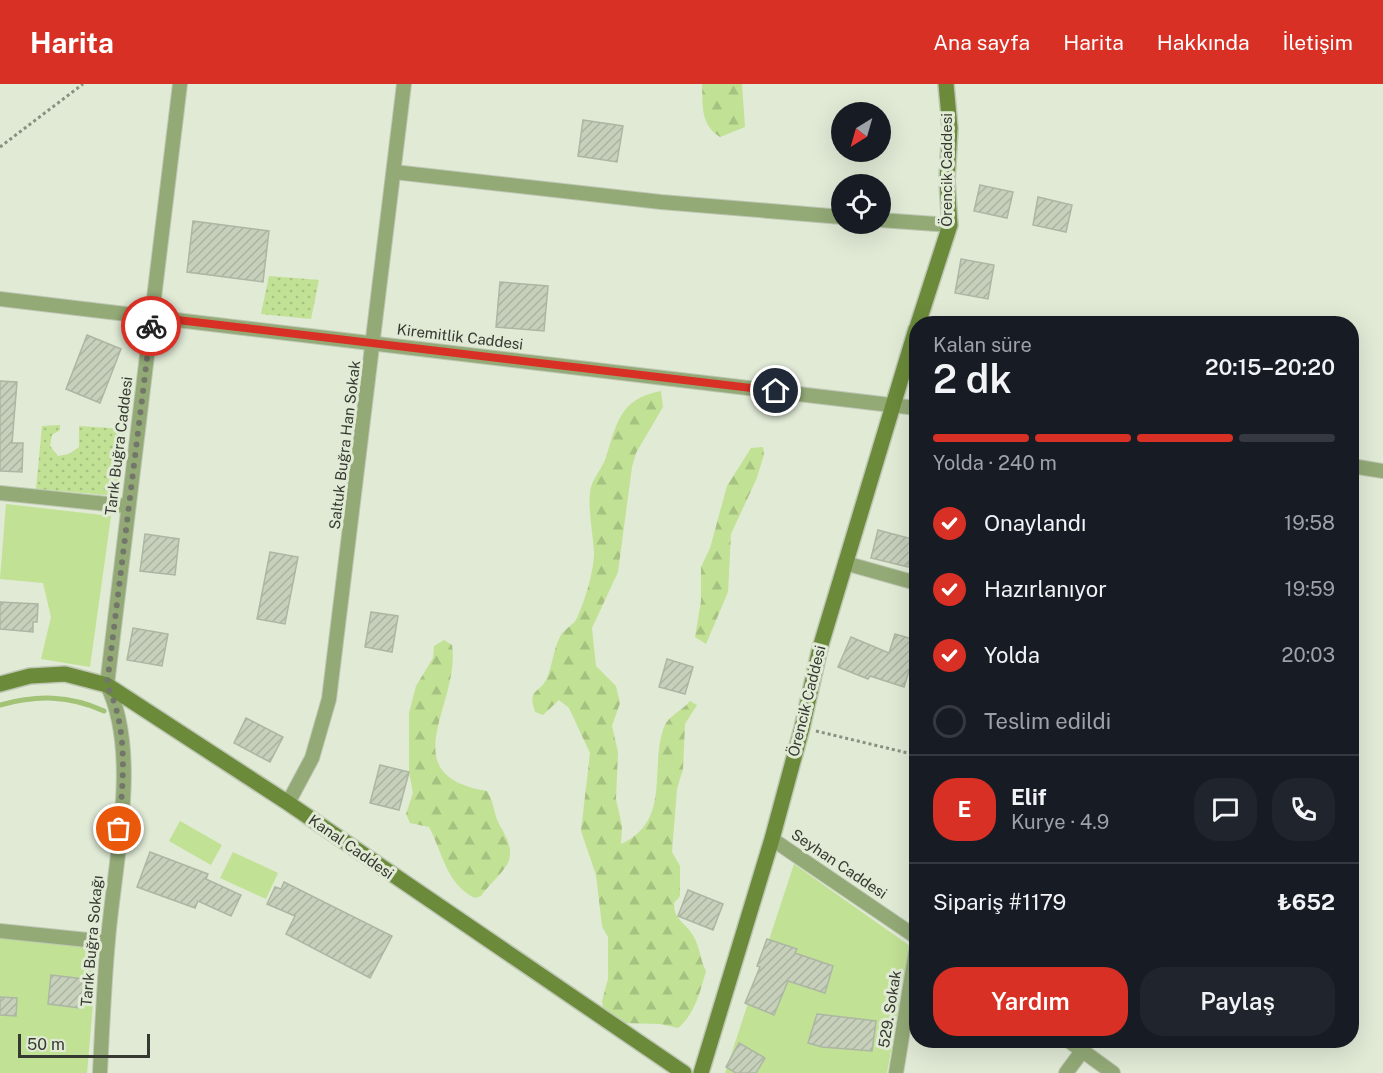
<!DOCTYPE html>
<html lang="tr">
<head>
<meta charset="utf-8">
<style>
	:root { --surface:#171b24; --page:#20242c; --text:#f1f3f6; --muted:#9ea1a6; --line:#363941; --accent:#d93025 }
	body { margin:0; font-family:"Public Sans",sans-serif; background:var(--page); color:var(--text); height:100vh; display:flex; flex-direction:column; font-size:22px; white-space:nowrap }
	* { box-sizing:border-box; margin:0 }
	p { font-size:20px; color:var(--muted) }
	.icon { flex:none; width:33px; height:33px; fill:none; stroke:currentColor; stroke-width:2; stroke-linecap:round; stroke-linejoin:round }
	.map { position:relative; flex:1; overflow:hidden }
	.panel { position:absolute; left:909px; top:232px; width:450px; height:732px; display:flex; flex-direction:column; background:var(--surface); border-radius:24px; box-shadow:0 6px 24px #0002 }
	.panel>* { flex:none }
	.needle { width:39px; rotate:217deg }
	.controls { position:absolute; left:831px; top:18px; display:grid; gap:12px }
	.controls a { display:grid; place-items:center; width:60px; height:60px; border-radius:50%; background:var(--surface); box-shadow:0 6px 24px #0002; font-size:30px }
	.scale { position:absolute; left:18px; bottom:15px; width:132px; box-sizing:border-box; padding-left:6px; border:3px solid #363931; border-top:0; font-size:16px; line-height:21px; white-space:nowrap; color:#363931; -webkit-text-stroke:4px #e0ead5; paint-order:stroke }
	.pin { position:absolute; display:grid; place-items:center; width:51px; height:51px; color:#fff; margin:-26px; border:3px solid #fff; border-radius:50%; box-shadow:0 2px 6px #0007 }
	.courier { position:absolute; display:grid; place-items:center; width:60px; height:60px; margin:-30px; border:4px solid #d93025; border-radius:50%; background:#fff; color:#222; box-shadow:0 2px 8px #0007 }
	.head em { font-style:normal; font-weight:600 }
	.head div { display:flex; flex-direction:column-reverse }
	.head { display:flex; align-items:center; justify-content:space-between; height:102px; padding:0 24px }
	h1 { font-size:39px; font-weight:600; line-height:45px }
	.bar { display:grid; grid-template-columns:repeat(4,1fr); gap:9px 6px; align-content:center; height:72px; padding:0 24px }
	.bar i { height:8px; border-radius:4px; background:var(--line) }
	.bar .on { background:var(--accent) }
	.bar p { grid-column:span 4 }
	.line { display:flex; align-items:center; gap:15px; padding:0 24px; border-top:2px solid var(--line) }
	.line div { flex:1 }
	.round { display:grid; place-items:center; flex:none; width:63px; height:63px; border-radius:24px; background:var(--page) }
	ol { padding:0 24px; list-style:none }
	li { display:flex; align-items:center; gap:18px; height:66px }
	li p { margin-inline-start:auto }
	li .icon { padding:6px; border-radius:50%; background:var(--accent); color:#fff; stroke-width:4 }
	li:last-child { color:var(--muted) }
	li i { width:33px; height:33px; border:3px solid var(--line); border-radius:50% }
	.button { display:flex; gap:12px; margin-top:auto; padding:12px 24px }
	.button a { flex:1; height:69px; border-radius:24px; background:var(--accent); color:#fff; font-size:24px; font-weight:600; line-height:69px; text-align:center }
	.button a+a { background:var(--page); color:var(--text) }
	header { display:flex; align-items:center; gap:36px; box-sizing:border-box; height:84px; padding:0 30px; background:var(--accent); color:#fff }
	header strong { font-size:28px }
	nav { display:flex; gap:33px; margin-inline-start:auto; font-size:21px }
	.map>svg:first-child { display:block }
	.grass { fill:url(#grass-dots) }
	.forest { fill:url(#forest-firs) }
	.garden { fill:#c1e195 }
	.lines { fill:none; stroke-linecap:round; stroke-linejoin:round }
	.stream { stroke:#a2c276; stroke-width:5 }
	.building { fill:url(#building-hatch); stroke:#adb6a3; stroke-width:1.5 }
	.street-casing { stroke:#bec7b4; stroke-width:16 }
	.secondary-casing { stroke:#bec7b4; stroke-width:18 }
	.path { stroke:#898f81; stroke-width:3; stroke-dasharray:3 3; stroke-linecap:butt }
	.street { stroke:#93a976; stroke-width:14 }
	.secondary { stroke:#6b8a3a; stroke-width:15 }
	.done { stroke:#72776a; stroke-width:6; stroke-dasharray:0 10.8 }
	.route { stroke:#d93025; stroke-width:8 }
	.labels { text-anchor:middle; stroke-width:6; stroke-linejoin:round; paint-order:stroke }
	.street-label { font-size:15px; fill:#363931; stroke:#e0ead5 }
</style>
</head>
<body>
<header>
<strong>Harita</strong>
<nav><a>Ana sayfa</a><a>Harita</a><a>Hakkında</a><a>İletişim</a></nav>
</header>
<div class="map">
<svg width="1383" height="989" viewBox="0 0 1383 989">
	<defs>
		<pattern id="grass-dots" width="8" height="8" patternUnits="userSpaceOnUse" patternTransform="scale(1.5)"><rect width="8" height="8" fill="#c1e195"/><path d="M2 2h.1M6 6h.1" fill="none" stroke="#a6c281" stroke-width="1.8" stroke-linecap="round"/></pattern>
		<pattern id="forest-firs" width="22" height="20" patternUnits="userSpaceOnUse" patternTransform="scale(1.5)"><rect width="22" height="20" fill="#c1e195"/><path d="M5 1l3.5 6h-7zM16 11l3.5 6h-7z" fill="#a6c281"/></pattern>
		<pattern id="building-hatch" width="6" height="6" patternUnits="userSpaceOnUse" patternTransform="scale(1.5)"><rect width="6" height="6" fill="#c6d0bb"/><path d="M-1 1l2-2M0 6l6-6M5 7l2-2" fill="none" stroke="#abb3a1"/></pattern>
	</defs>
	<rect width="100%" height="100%" fill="#e0ead5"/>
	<g class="grass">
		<polygon points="269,192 319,196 311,235 261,230"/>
		<polygon points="60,341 60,346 52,351 50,362 58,372 69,370 79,363 79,342 126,345 117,412 36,405 42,342"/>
	</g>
	<g class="forest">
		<path d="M702 0H742L745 43 720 53C700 40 703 22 702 0Z"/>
		<path d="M661 307 663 323 636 369 632 383 618 488 592 544 596 582 616 602 620 619 612 642 618 668 616 715 622 742 621 760C672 737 649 684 664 643 669 631 682 627 690 617L697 621 685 640 683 685 677 705 672 768 680 782V812L674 819C674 834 681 836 690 847 700 859 699 874 706 887 700 908 695 930 678 944L660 940 624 939 604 929 602 917 608 895V853L602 842 596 791 581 747 590 669 569 624 559 616 543 631 535 628C527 604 540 610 547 594 553 580 553 565 561 551 565 544 574 541 577 534 585 516 594 488 594 468 593 449 588 428 590 409 591 396 600 388 605 376 617 341 618 315 661 307Z"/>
		<polygon points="763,363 764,371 756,396 731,450 728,508 706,560 695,553 701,517 701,483 710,464 727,402 751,364"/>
		<path d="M444 556 452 561C461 620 390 691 487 707 494 718 494 731 500 742 523 779 503 783 481 812L475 814C446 800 443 769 429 743L410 739 406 730 413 709 409 688V629L416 602 433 574 434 562Z"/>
	</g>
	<g class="garden">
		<polygon points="6,420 111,432 90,583 41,575 51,533 43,499 0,495"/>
		<polygon points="180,737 222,761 211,781 169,757"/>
		<polygon points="233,768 278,789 266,815 220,794"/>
		<polygon points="794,780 910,862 887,989 725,989"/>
		<polygon points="0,852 98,863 87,989 0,989"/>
	</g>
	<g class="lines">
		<path class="stream" d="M0 621C37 611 69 611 104 627"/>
	</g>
	<g class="building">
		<polygon points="583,36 623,42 617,78 578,72"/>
		<polygon points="980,101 1013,108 1007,134 974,127"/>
		<polygon points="1038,113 1072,121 1066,148 1033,141"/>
		<polygon points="193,137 269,147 263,198 187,188"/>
		<polygon points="961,175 994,181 988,215 955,209"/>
		<polygon points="500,198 548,202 544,247 496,243"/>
		<polygon points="87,251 121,265 100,319 66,305"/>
		<polygon points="0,297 17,298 12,359 23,359 22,388 0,387"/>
		<polygon points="878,446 916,456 916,482 908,479 908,483 871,474"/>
		<polygon points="145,450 179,455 175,491 140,487"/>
		<polygon points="270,468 298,473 285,540 257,535"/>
		<polygon points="0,518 38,520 37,538 33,538 33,548 0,545"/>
		<polygon points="371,528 398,532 392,568 365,563"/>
		<polygon points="133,544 168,550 162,582 127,576"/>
		<polygon points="895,550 916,556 916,565 904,603 870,592 868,595 838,583 851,553 889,569"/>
		<polygon points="667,575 693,583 685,610 659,603"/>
		<polygon points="246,634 283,653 270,678 234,659"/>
		<polygon points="380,681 409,688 399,726 370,719"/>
		<polygon points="150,768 208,790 206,795 241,811 231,832 198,817 195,824 137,803"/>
		<polygon points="284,798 392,852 370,894 286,850 295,832 267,820 275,803 281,805"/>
		<polygon points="688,806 723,820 713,846 678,832"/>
		<polygon points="767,855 797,865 795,869 833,882 825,909 788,897 774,931 745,919 760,883 757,882"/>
		<polygon points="51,891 84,895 80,924 48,920"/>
		<polygon points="0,913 17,914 16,932 0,931"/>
		<polygon points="817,930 876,937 872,967 822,963 808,959"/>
		<polygon points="739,959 765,974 756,989 736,989 726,983"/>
	</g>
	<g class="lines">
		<g class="street-casing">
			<g id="street">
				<polyline points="394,88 661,118 842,133"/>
				<polyline points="880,136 950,141"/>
				<polyline points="0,215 916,324"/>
				<polyline points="1352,382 1383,387"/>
				<polyline points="0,409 127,422"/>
				<polyline points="845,479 916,499"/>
				<polyline points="288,719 312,674 329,615 404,0"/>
				<polyline points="772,755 916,853"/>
				<polyline points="0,847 107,858"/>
				<polyline points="1069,957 1113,989"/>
				<path d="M100 989C102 945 104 900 108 856 114 781 141 669 107 601L180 0"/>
				<polyline points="896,989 916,866"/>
				<polyline points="1066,989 1083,966"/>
			</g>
		</g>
		<g class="secondary-casing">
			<g id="secondary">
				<polyline points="918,240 950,141 947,97 950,44 946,0"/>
				<polyline points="0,600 30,592 65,590 107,601 288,719 684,989"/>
				<polyline points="701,989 772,755 802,644 820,564 916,245"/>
			</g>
		</g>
		<g class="path">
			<polyline points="0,63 83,0"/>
			<polyline points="816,647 916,671"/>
		</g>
		<use href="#street" class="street"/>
		<use href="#secondary" class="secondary"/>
	</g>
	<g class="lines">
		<path class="done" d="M119 745C123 696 129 646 107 601L151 242"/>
		<polyline class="route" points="151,242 152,233 776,307"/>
	</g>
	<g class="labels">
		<g class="street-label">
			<text transform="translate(947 86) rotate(-90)" y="5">Örencik Caddesi</text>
			<text transform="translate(460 253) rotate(7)" y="5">Kiremitlik Caddesi</text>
			<text transform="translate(345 361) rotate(-83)" y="5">Saltuk Buğra Han Sokak</text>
			<text transform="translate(119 362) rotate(-83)" y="5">Tarık Buğra Caddesi</text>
			<text transform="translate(807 617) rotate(-76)" y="5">Örencik Caddesi</text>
			<text transform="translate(351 763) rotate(35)" y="5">Kanal Caddesi</text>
			<text transform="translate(839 780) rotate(34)" y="5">Seyhan Caddesi</text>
			<text transform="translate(92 857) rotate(-85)" y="5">Tarık Buğra Sokağı</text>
			<text transform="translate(890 925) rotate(-81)" y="5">529. Sokak</text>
		</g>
	</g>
</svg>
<div class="controls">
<a><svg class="needle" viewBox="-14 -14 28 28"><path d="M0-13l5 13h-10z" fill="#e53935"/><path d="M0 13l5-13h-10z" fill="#9ea1a6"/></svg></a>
<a><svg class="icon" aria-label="locate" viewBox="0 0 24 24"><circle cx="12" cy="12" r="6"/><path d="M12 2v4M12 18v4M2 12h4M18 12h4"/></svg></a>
</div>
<div class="scale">50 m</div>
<div class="pin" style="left:119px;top:745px;background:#ea580c"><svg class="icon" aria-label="bag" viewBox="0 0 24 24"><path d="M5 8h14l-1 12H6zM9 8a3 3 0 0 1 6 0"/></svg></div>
<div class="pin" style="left:776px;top:307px;background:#1f2937"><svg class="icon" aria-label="home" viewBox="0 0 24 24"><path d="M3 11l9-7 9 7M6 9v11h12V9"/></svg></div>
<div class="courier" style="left:151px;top:242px"><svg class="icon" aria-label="bike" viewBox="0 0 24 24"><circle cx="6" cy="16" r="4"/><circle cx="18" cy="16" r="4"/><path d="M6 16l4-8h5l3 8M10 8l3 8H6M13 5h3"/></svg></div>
<section class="panel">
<div class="head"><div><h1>2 dk</h1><p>Kalan süre</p></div><em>20:15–20:20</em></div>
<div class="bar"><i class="on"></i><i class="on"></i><i class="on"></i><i></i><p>Yolda · 240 m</p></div>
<ol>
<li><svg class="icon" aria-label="check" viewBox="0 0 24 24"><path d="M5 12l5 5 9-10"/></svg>Onaylandı<p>19:58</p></li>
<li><svg class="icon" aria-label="check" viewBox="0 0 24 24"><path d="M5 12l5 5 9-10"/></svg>Hazırlanıyor<p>19:59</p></li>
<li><svg class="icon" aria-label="check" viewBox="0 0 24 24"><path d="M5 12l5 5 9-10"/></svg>Yolda<p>20:03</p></li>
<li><i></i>Teslim edildi</li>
</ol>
<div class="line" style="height:108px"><b class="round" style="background:var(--accent);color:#fff">E</b><div><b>Elif</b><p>Kurye · 4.9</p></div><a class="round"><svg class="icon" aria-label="chat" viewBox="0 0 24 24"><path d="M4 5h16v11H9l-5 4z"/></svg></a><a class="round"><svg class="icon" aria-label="phone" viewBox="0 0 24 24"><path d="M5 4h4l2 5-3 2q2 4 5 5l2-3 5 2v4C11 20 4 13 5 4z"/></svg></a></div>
<div class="line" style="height:78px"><div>Sipariş #1179</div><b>₺652</b></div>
<div class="button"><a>Yardım</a><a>Paylaş</a></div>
</section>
</div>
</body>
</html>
